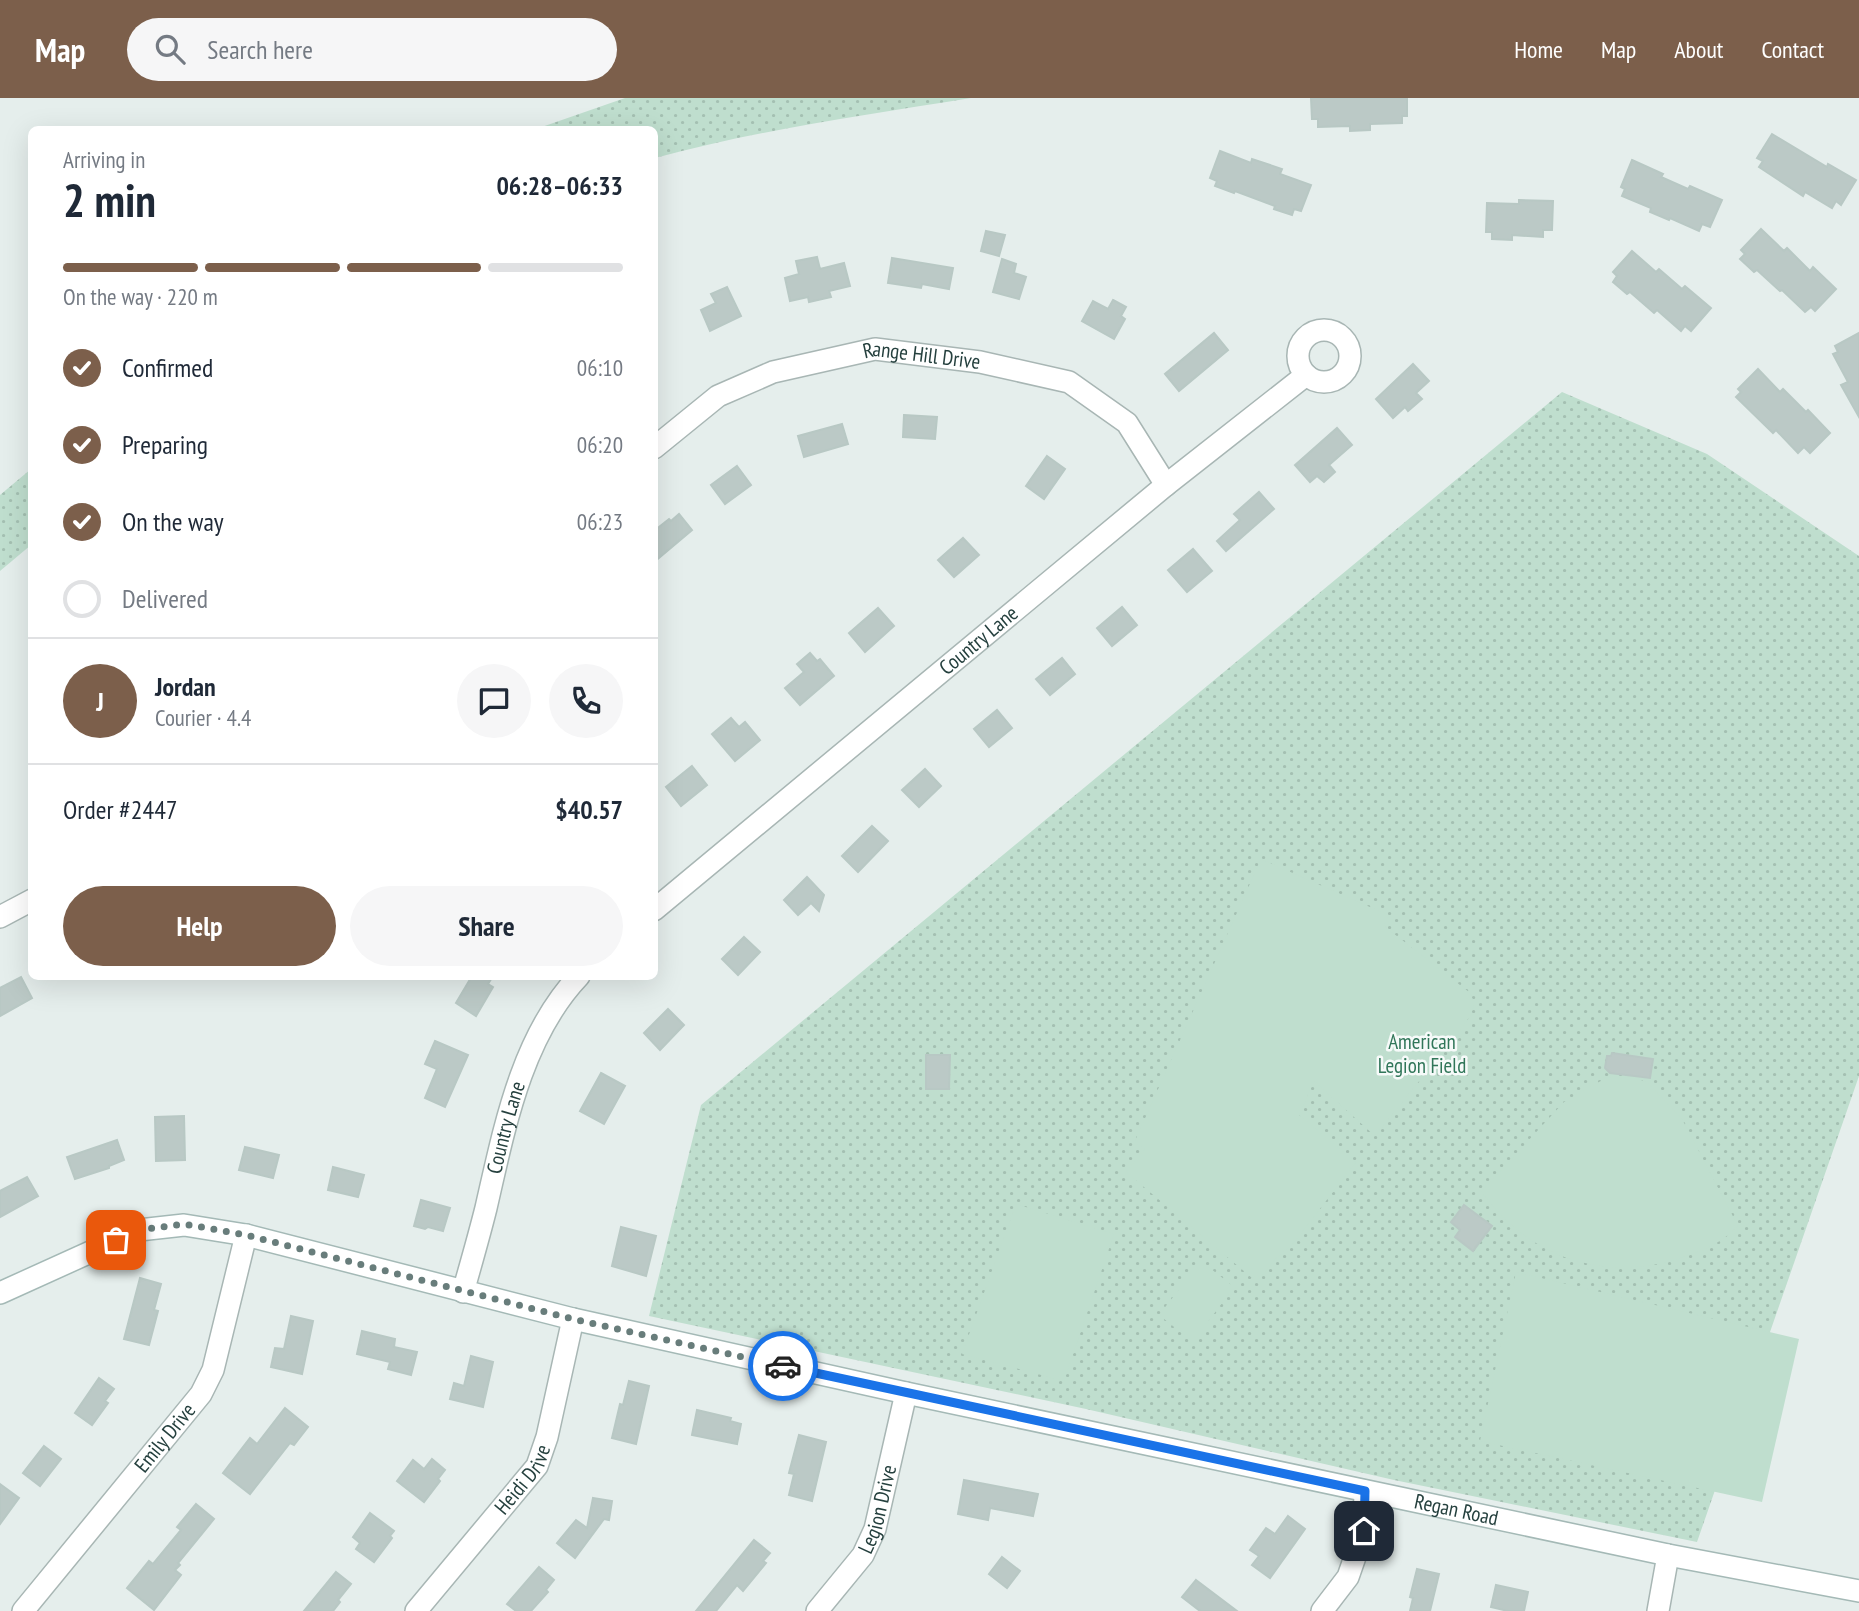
<!DOCTYPE html>
<html lang="en">
<head>
<meta charset="utf-8">
<style>
	:root { --surface:#fff; --page:#f6f6f7; --text:#1f2937; --muted:#747a83; --line:#e0e1e3; --accent:#7c5f4b }
	body { margin:0; font-family:"PT Sans Narrow",sans-serif; background:var(--page); color:var(--text); height:100vh; display:flex; flex-direction:column; font-size:26px; white-space:nowrap }
	* { box-sizing:border-box; margin:0 }
	p { font-size:23px; color:var(--muted) }
	.icon { flex:none; width:38px; height:38px; fill:none; stroke:currentColor; stroke-width:2; stroke-linecap:round; stroke-linejoin:round }
	.map { position:relative; flex:1; overflow:hidden }
	.sheet { position:absolute; left:28px; top:28px; width:630px; height:854px; display:flex; flex-direction:column; background:var(--surface); border-radius:10px; box-shadow:0 7px 28px #0002 }
	.sheet>* { flex:none }
	.pin { position:absolute; display:grid; place-items:center; width:60px; height:60px; color:#fff; margin:-30px; border-radius:14px; box-shadow:0 4px 10px #0006 }
	.courier { position:absolute; display:grid; place-items:center; width:70px; height:70px; margin:-35px; border:5px solid #1a73e8; border-radius:50%; background:#fff; color:#222; box-shadow:0 2px 9px #0007 }
	.summary em { font-style:normal; font-weight:800 }
	.summary div { display:flex; flex-direction:column-reverse }
	.summary { display:flex; align-items:center; justify-content:space-between; height:119px; padding:0 35px }
	h1 { font-size:46px; font-weight:800; line-height:52px }
	.bar { display:grid; grid-template-columns:repeat(4,1fr); gap:10px 7px; align-content:center; height:84px; padding:0 35px }
	.bar i { height:9px; border-radius:5px; background:var(--line) }
	.bar .current { background:var(--accent) }
	.bar p { grid-column:span 4 }
	.line { display:flex; align-items:center; gap:18px; padding:0 35px; border-top:2px solid var(--line) }
	.line div { flex:1 }
	.round { display:grid; place-items:center; flex:none; width:74px; height:74px; border-radius:37px; background:var(--page) }
	ol { padding:0 35px; list-style:none }
	li { display:flex; align-items:center; gap:21px; height:77px }
	li p { margin-inline-start:auto }
	li .icon { padding:7px; border-radius:50%; background:var(--accent); color:#fff; stroke-width:4 }
	li:last-child { color:var(--muted) }
	li i { width:38px; height:38px; border:4px solid var(--line); border-radius:50% }
	.button { display:flex; gap:14px; margin-top:auto; padding:14px 35px }
	.button a { flex:1; height:80px; border-radius:42px; background:var(--accent); color:#fff; font-size:28px; font-weight:800; line-height:80px; text-align:center }
	.button a+a { background:var(--page); color:var(--text) }
	header { display:flex; align-items:center; gap:42px; box-sizing:border-box; height:98px; padding:0 35px; background:var(--accent); color:#fff }
	header strong { font-size:33px }
	nav { display:flex; gap:38px; margin-inline-start:auto; font-size:24px }
	.search { width:490px; height:63px; background:var(--page); display:flex; align-items:center; gap:18px; box-sizing:border-box; padding:0 24px; border-radius:38px; color:var(--muted); font-size:26px }
	.map>svg:first-child { display:block }
	.park { fill:url(#park-dots) }
	.pitch { fill:#bfdece }
	.building { fill:#bbc9c6; stroke:#b8c8c4; stroke-width:2 }
	.lines { fill:none; stroke-linecap:round; stroke-linejoin:round }
	.street-casing { stroke:#a8b6b4; stroke-width:24 }
	.secondary-casing { stroke:#a4b9b6; stroke-width:24 }
	.street { stroke:#fff; stroke-width:21 }
	.secondary { stroke:#fff; stroke-width:21 }
	.done { stroke:#687d7b; stroke-width:7; stroke-dasharray:0 12.6 }
	.route { stroke:#1a73e8; stroke-width:9 }
	.labels { text-anchor:middle; stroke-width:5; stroke-linejoin:round; paint-order:stroke }
	.street-label { font-size:21px; fill:#25403e; stroke:#f6faf9 }
	.park-label { font-size:21px; fill:#307659; stroke:#f6faf9 }
</style>
</head>
<body>
<header>
<strong>Map</strong>
<div class="search"><svg class="icon" aria-label="search" viewBox="0 0 24 24"><circle cx="10" cy="10" r="6"/><path d="M15 15l6 6"/></svg>Search here</div>
<nav><a>Home</a><a>Map</a><a>About</a><a>Contact</a></nav>
</header>
<div class="map">
<svg width="1859" height="1513" viewBox="0 0 1859 1513">
	<defs>
		<pattern id="park-dots" width="8" height="8" patternUnits="userSpaceOnUse" patternTransform="scale(1.75)"><rect width="8" height="8" fill="#bfdece"/><path d="M2 2h.1M6 6h.1" fill="none" stroke="#a4c0b2" stroke-width="1.8" stroke-linecap="round"/></pattern>
	</defs>
	<rect width="100%" height="100%" fill="#e5eeec"/>
	<g class="park">
		<path d="M625 0H971C865 17 758 32 655 60L654 32 536 31Z"/>
		<polygon points="1562,294 1707,356 1859,458 1859,978 1697,1444 1394,1382 1086,1311 649,1218 701,1007"/>
		<polygon points="31,371 31,447 0,473 0,397"/>
	</g>
	<g class="pitch">
		<path d="M1261 761 1388 817 1384 828 1469 894C1479 908 1470 918 1461 931L1375 1038 1314 983 1299 1017 1356 1064 1292 1147 1275 1161 1262 1178 1251 1179 1126 1074 1145 1051 1134 1045Z"/>
		<path d="M1618 978 1634 979 1648 985 1682 1021 1738 1128C1721 1146 1700 1154 1677 1161 1624 1178 1563 1169 1519 1133 1505 1122 1493 1107 1481 1094L1564 1004 1606 980Z"/>
		<polygon points="1016,1106 1114,1136 1064,1283 962,1256"/>
		<polygon points="1201,1163 1234,1189 1193,1244 1159,1217"/>
		<polygon points="1516,1174 1799,1241 1762,1404 1480,1343"/>
	</g>
	<g class="building">
		<polygon points="1311,0 1407,0 1407,18 1402,18 1402,25 1370,26 1370,32 1350,33 1350,28 1318,29 1318,21 1312,21"/>
		<polygon points="1772,36 1827,69 1828,66 1856,82 1841,107 1836,103 1832,110 1805,94 1803,98 1759,69 1763,63 1757,60"/>
		<polygon points="1220,53 1251,65 1252,61 1282,71 1280,76 1311,87 1301,113 1294,111 1292,117 1274,111 1275,108 1235,93 1234,95 1215,88 1217,83 1210,80"/>
		<polygon points="1632,62 1663,76 1661,79 1688,91 1690,88 1722,102 1710,129 1702,126 1699,133 1670,120 1669,122 1650,114 1651,110 1622,98 1625,91 1621,89"/>
		<polygon points="1519,102 1553,103 1552,132 1543,132 1543,139 1512,137 1512,142 1492,141 1492,134 1486,134 1487,105 1519,106"/>
		<polygon points="1761,131 1784,153 1787,150 1810,173 1813,169 1836,191 1815,213 1811,209 1805,214 1782,192 1780,193 1757,172 1754,174 1740,161 1745,156 1741,152"/>
		<polygon points="986,133 1005,137 999,158 981,153"/>
		<polygon points="1632,153 1656,174 1659,171 1682,191 1685,188 1711,210 1691,233 1685,228 1681,233 1657,212 1654,215 1630,194 1627,196 1613,184 1617,178 1613,174"/>
		<polygon points="817,159 820,171 844,165 850,188 829,193 831,199 809,204 808,199 790,203 785,180 799,176 796,163"/>
		<polygon points="892,160 953,170 949,191 922,186 921,190 888,185"/>
		<polygon points="1002,161 1016,166 1014,175 1026,179 1019,201 993,194"/>
		<polygon points="727,189 741,218 710,233 701,212 716,205 711,196"/>
		<polygon points="1113,202 1126,209 1121,218 1125,221 1114,241 1082,223 1093,203 1108,211"/>
		<polygon points="1214,235 1228,252 1179,293 1165,276"/>
		<polygon points="1859,235 1859,319 1841,287 1848,284 1833,256 1838,254 1835,248"/>
		<polygon points="1413,266 1429,283 1416,295 1422,301 1408,313 1405,309 1393,320 1376,301"/>
		<polygon points="1758,271 1780,294 1783,291 1806,314 1808,312 1830,335 1810,355 1804,349 1798,355 1776,332 1773,335 1736,299 1741,294 1738,291"/>
		<polygon points="904,317 937,319 935,341 903,339"/>
		<polygon points="842,326 848,346 804,359 798,338"/>
		<polygon points="1337,330 1352,347 1329,367 1335,374 1324,384 1317,378 1310,384 1295,367"/>
		<polygon points="1047,358 1065,371 1044,401 1026,388"/>
		<polygon points="737,368 751,387 725,406 711,387"/>
		<polygon points="1259,394 1274,411 1226,453 1217,443 1240,422 1234,416"/>
		<polygon points="679,416 692,432 654,464 654,433 669,421 671,423"/>
		<polygon points="963,440 979,457 954,479 938,462"/>
		<polygon points="1193,451 1212,473 1187,494 1168,472"/>
		<polygon points="1122,509 1137,527 1112,548 1097,530"/>
		<polygon points="878,510 894,528 865,554 849,535"/>
		<polygon points="810,555 817,563 820,561 834,578 800,607 785,590 804,574 797,566"/>
		<polygon points="1062,560 1075,576 1050,597 1036,581"/>
		<polygon points="997,612 1012,630 989,649 974,631"/>
		<polygon points="731,620 739,629 745,624 760,642 735,663 712,636"/>
		<polygon points="692,668 707,687 681,708 666,689"/>
		<polygon points="925,671 941,688 919,709 902,692"/>
		<polygon points="872,728 888,743 858,774 842,758"/>
		<polygon points="807,779 824,797 819,813 811,805 798,817 784,802"/>
		<polygon points="744,839 760,854 738,877 722,861"/>
		<polygon points="472,878 493,878 488,886 493,889 476,918 456,905"/>
		<polygon points="21,879 32,900 0,918 0,890"/>
		<polygon points="668,911 684,927 660,952 644,935"/>
		<polygon points="435,943 468,957 445,1009 425,1000 437,971 425,966"/>
		<polygon points="1612,955 1653,961 1650,980 1610,975 1605,970 1607,958 1611,958"/>
		<polygon points="926,957 950,957 949,991 926,991"/>
		<polygon points="601,975 625,988 604,1026 580,1013"/>
		<polygon points="184,1018 185,1062 156,1063 155,1019"/>
		<polygon points="117,1042 124,1062 109,1068 109,1070 75,1081 67,1059"/>
		<polygon points="245,1049 279,1057 273,1080 239,1072"/>
		<polygon points="333,1069 364,1077 358,1099 328,1092"/>
		<polygon points="27,1079 38,1098 0,1119 0,1093"/>
		<polygon points="421,1102 450,1110 443,1133 428,1129 425,1131 414,1128"/>
		<polygon points="1464,1107 1492,1128 1473,1153 1455,1139 1460,1132 1451,1124"/>
		<polygon points="621,1129 656,1138 646,1178 612,1168"/>
		<polygon points="140,1180 161,1186 154,1212 158,1213 149,1247 124,1241"/>
		<polygon points="291,1218 313,1223 302,1276 271,1269 275,1250 284,1251"/>
		<polygon points="362,1233 395,1241 394,1249 417,1254 411,1277 388,1271 390,1264 357,1256"/>
		<polygon points="471,1258 493,1264 483,1309 450,1301 454,1285 464,1288"/>
		<polygon points="99,1280 114,1291 105,1303 108,1305 92,1327 75,1315"/>
		<polygon points="629,1283 649,1288 636,1346 612,1340 620,1306 623,1307"/>
		<polygon points="285,1310 308,1329 294,1347 290,1345 250,1396 223,1375 250,1340 257,1346"/>
		<polygon points="697,1312 731,1320 730,1323 741,1326 737,1346 692,1337"/>
		<polygon points="799,1337 826,1344 812,1403 789,1397 794,1376 789,1375"/>
		<polygon points="44,1348 61,1361 40,1388 23,1375"/>
		<polygon points="432,1361 445,1372 438,1381 440,1383 424,1404 397,1383 413,1362 424,1371"/>
		<polygon points="964,1382 1038,1396 1033,1418 990,1410 988,1422 958,1416"/>
		<polygon points="0,1386 19,1400 0,1426"/>
		<polygon points="593,1400 612,1403 609,1422 604,1421 575,1460 557,1445 576,1422 587,1430"/>
		<polygon points="196,1406 214,1421 178,1465 180,1467 175,1472 181,1477 154,1512 127,1490 149,1463 153,1466 181,1432 177,1429"/>
		<polygon points="370,1415 394,1433 390,1438 392,1440 374,1464 356,1451 360,1445 353,1439"/>
		<polygon points="1288,1418 1305,1431 1270,1480 1252,1467 1259,1458 1250,1452 1266,1430 1275,1436"/>
		<polygon points="754,1442 770,1455 763,1463 766,1465 743,1493 737,1487 716,1513 696,1513"/>
		<polygon points="1002,1459 1020,1473 1007,1490 989,1476"/>
		<polygon points="539,1469 554,1482 546,1492 548,1494 531,1513 516,1513 507,1506"/>
		<polygon points="1417,1471 1439,1476 1430,1513 1410,1513 1413,1500 1410,1499"/>
		<polygon points="336,1474 351,1486 338,1502 340,1504 333,1513 304,1513"/>
		<polygon points="1196,1482 1237,1513 1200,1513 1182,1499"/>
		<polygon points="1496,1487 1528,1494 1524,1513 1508,1513 1491,1509"/>
	</g>
	<g class="lines">
		<g class="street-casing">
			<g id="street">
				<circle cx="1324" cy="258" r="26"/>
				<path id="s1" d="M654 350 718 298 773 274 875 251 980 264 1069 284 1127 325 1166 387"/>
				<path id="s2" d="M654 812 1166 387 1306 277"/>
				<polyline points="0,819 32,802"/>
				<path id="s3" d="M463 1194C471 1166 479 1138 486 1110 504 1032 521 939 579 878"/>
				<path id="s4" d="M23 1513 201 1296 213 1272 246 1137"/>
				<path id="s5" d="M416 1513 537 1368 547 1339 573 1221"/>
				<path id="s6" d="M817 1513 863 1457 875 1431 906 1295"/>
				<polyline points="1322,1513 1348,1479 1364,1433 1365,1393"/>
				<polyline points="1658,1513 1668,1457"/>
			</g>
		</g>
		<g class="secondary-casing">
			<g id="secondary">
				<path id="s7" d="M0 1195 139 1132 184 1127 246 1137 573 1221 906 1295 1668 1457 1859 1493"/>
			</g>
		</g>
		<use href="#street" class="street"/>
		<use href="#secondary" class="secondary"/>
	</g>
	<g class="lines">
		<polyline class="done" points="116,1142 139,1132 184,1126 246,1137 573,1221 783,1268"/>
		<polyline class="route" points="783,1268 1365,1393 1364,1433"/>
	</g>
	<g class="labels">
		<g class="street-label">
			<text dy="7" stroke="none"><textPath href="#s1" startOffset="294">Range Hill Drive</textPath></text>
			<text dy="7" stroke="none"><textPath href="#s2" startOffset="422">Country Lane</textPath></text>
			<text dy="7" stroke="none"><textPath href="#s3" startOffset="170">Country Lane</textPath></text>
			<text dy="7" stroke="none"><textPath href="#s4" startOffset="224">Emily Drive</textPath></text>
			<text dy="7" stroke="none"><textPath href="#s5" startOffset="170">Heidi Drive</textPath></text>
			<text dy="7" stroke="none"><textPath href="#s6" startOffset="121">Legion Drive</textPath></text>
			<text dy="7" stroke="none"><textPath href="#s7" startOffset="1502">Regan Road</textPath></text>
		</g>
		<g class="park-label">
			<text x="1422" y="951">American<tspan x="1422" dy="24">Legion Field</tspan></text>
		</g>
	</g>
</svg>
<div class="pin" style="left:116px;top:1142px;background:#ea580c"><svg class="icon" aria-label="bag" viewBox="0 0 24 24"><path d="M5 8h14l-1 12H6zM9 8a3 3 0 0 1 6 0"/></svg></div>
<div class="pin" style="left:1364px;top:1433px;background:#1f2937"><svg class="icon" aria-label="home" viewBox="0 0 24 24"><path d="M3 11l9-7 9 7M6 9v11h12V9"/></svg></div>
<div class="courier" style="left:783px;top:1268px"><svg class="icon" aria-label="car" viewBox="0 0 24 24"><path d="M5 17H2v-5l4-1 3-4h7l3 4 3 1v5h-3M9 17h6M6 11h13"/><circle cx="7" cy="17" r="2"/><circle cx="17" cy="17" r="2"/></svg></div>
<section class="sheet">
<div class="summary"><div><h1>2 min</h1><p>Arriving in</p></div><em>06:28–06:33</em></div>
<div class="bar"><i class="current"></i><i class="current"></i><i class="current"></i><i></i><p>On the way · 220 m</p></div>
<ol>
<li><svg class="icon" aria-label="check" viewBox="0 0 24 24"><path d="M5 12l5 5 9-10"/></svg>Confirmed<p>06:10</p></li>
<li><svg class="icon" aria-label="check" viewBox="0 0 24 24"><path d="M5 12l5 5 9-10"/></svg>Preparing<p>06:20</p></li>
<li><svg class="icon" aria-label="check" viewBox="0 0 24 24"><path d="M5 12l5 5 9-10"/></svg>On the way<p>06:23</p></li>
<li><i></i>Delivered</li>
</ol>
<div class="line" style="height:126px"><b class="round" style="background:var(--accent);color:#fff">J</b><div><b>Jordan</b><p>Courier · 4.4</p></div><a class="round"><svg class="icon" aria-label="chat" viewBox="0 0 24 24"><path d="M4 5h16v11H9l-5 4z"/></svg></a><a class="round"><svg class="icon" aria-label="phone" viewBox="0 0 24 24"><path d="M5 4h4l2 5-3 2q2 4 5 5l2-3 5 2v4C11 20 4 13 5 4z"/></svg></a></div>
<div class="line" style="height:91px"><div>Order #2447</div><b>$40.57</b></div>
<div class="button"><a>Help</a><a>Share</a></div>
</section>
</div>
</body>
</html>
